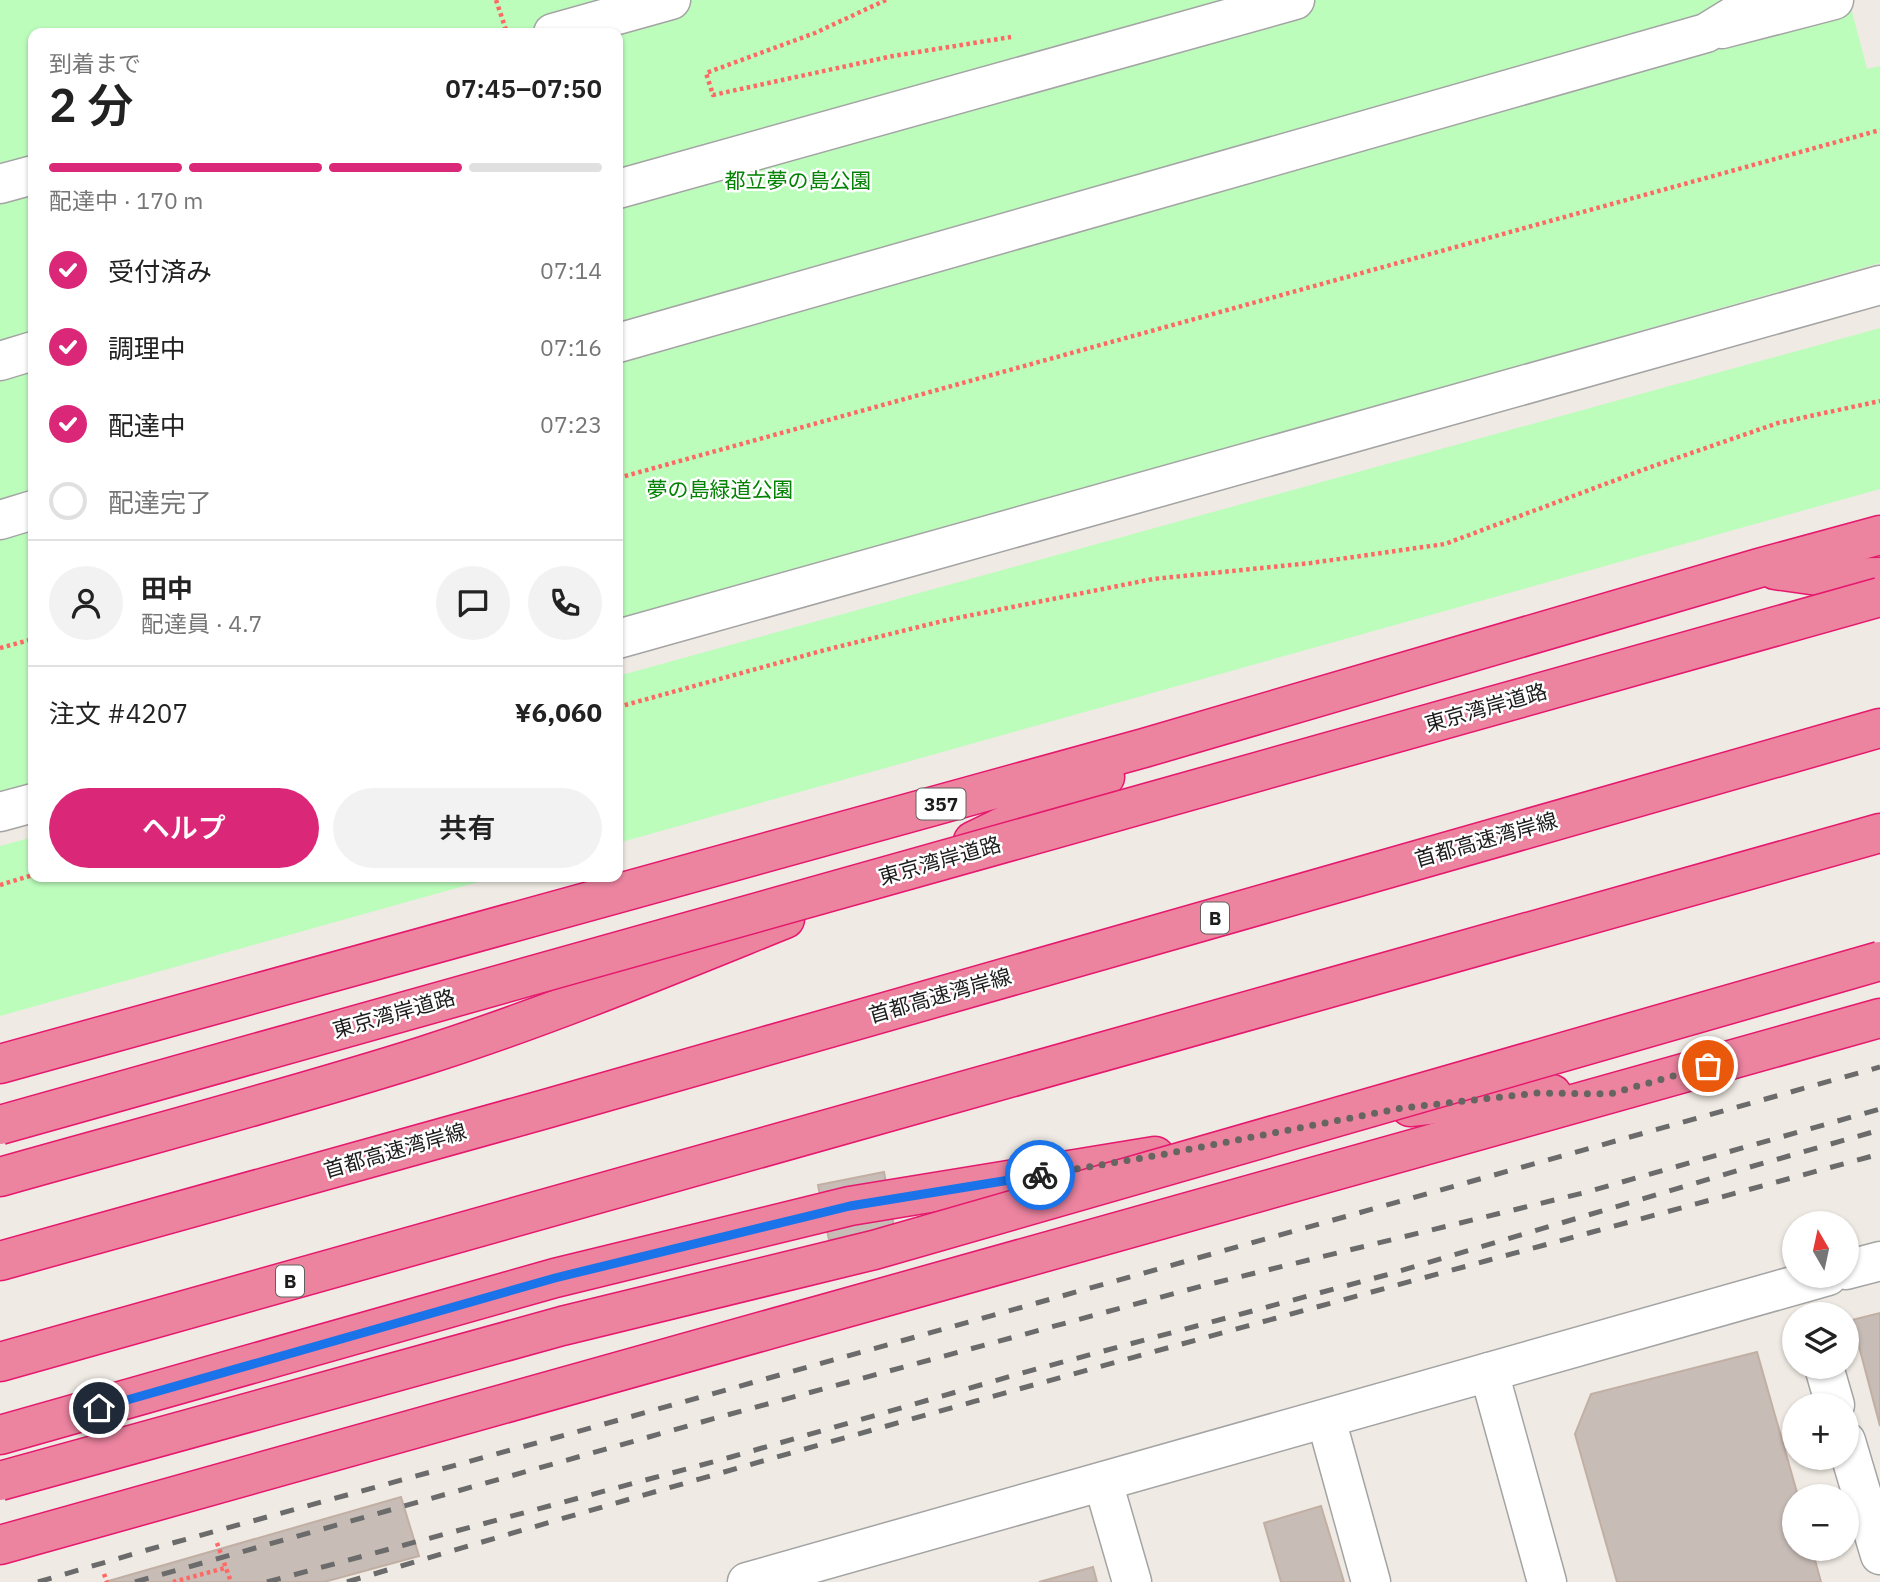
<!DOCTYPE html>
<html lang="ja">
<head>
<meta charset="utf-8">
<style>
	:root { --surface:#fff; --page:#f2f2f2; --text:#222; --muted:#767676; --line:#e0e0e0; --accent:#db2777 }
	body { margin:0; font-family:"IBM Plex Sans","Noto Sans JP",sans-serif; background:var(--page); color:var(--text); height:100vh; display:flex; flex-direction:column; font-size:26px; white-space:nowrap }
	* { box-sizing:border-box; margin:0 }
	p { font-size:23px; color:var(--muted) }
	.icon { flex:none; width:38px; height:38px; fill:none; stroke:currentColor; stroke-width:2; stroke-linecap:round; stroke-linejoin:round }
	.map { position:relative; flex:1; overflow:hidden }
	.drawer { position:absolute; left:28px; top:28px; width:595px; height:854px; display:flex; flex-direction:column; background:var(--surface); border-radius:14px; box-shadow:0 2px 5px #0004 }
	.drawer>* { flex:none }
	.needle { width:46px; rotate:351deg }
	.buttons { position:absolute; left:1782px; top:1211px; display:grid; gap:14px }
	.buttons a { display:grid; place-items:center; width:77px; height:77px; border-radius:50%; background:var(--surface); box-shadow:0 2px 5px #0004; font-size:35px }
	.pin { position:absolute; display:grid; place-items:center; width:60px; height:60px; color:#fff; margin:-30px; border:4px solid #fff; border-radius:50%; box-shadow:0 2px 7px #0007 }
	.courier { position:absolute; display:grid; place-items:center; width:70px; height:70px; margin:-35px; border:5px solid #1a73e8; border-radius:50%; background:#fff; color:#222; box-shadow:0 2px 9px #0007 }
	.head em { font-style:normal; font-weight:600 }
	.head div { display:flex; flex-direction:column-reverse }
	.head { display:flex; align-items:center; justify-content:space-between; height:119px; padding:0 21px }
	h1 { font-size:46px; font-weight:600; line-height:52px }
	.bar { display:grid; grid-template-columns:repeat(4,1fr); gap:10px 7px; align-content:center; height:84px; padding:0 21px }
	.bar i { height:9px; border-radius:5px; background:var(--line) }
	.bar .on { background:var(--accent) }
	.bar p { grid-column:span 4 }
	.line { display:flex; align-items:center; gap:18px; padding:0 21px; border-top:2px solid var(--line) }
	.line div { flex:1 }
	.round { display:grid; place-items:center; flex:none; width:74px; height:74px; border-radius:37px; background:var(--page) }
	ol { padding:0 21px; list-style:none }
	li { display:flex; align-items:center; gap:21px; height:77px }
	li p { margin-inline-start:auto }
	li .icon { padding:7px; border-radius:50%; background:var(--accent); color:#fff; stroke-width:4 }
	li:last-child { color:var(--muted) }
	li i { width:38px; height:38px; border:4px solid var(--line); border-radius:50% }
	.cta { display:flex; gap:14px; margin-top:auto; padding:14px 21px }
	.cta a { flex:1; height:80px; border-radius:42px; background:var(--accent); color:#fff; font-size:28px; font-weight:600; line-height:80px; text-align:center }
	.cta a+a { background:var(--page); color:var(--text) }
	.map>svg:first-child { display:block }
	.park { fill:#bcfdbc }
	.building { fill:#c7bcb6; stroke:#c2afa4; stroke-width:2 }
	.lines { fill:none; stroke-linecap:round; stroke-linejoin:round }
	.minor-casing { stroke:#a4a4a4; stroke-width:41 }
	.highway-casing { stroke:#e5186d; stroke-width:41 }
	.path { stroke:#ff6864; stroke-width:4.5; stroke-dasharray:3.5 3.5; stroke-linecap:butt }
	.minor { stroke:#fff; stroke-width:38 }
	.highway { stroke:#ec84a0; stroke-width:38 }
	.rail { stroke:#6b6b6b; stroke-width:5; stroke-dasharray:14 14; stroke-linecap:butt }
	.highway-bridge-casing { stroke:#e5186d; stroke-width:41; stroke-linecap:butt }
	.highway-bridge { stroke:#ec84a0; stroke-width:38 }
	.done { stroke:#666562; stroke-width:7; stroke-dasharray:0 12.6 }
	.route { stroke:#1a73e8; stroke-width:9 }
	.labels { text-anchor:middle; stroke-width:5; stroke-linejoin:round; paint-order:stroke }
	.shield { fill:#fff; stroke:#616161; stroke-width:2 }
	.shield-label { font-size:19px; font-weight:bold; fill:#1d1d1d }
	.park-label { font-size:21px; fill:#048305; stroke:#fff }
	.street-label { font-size:21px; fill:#1d1d1d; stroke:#fff }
</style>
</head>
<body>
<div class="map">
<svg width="1880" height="1582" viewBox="0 0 1880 1582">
	<rect width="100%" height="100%" fill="#efeae3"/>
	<g class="park">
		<polygon points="0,0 1849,0 1867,69 1880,66 1880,263 618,621 618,33 33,33 33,787 0,796"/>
		<polygon points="1880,328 1880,489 618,843 618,676"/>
		<polygon points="33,837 33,877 496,877 0,1016 0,846"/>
	</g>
	<g class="building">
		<polygon points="884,1172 894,1227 829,1240 818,1185"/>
		<polygon points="1880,1313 1880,1426 1852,1320"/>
		<polygon points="1757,1352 1798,1496 1794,1496 1794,1549 1812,1549 1821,1582 1617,1582 1575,1434 1591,1394"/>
		<polygon points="401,1497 419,1556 324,1582 105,1582"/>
		<polygon points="1321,1506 1344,1582 1281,1582 1264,1523"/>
		<polygon points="1093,1567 1097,1582 1039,1582"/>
	</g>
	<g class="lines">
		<g class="minor-casing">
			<g id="minor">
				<polyline points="1722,29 1834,0"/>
				<polyline points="553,33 671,0"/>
				<polyline points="0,184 33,175"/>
				<polyline points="618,189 1295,0"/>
				<polyline points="618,343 1706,33 1740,12 1751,0"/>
				<polyline points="0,361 33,351"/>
				<polyline points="0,520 33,510"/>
				<polyline points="618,639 1880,285"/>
				<polyline points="0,812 33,803"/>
				<polyline points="1846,1270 1880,1261"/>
				<polyline points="1824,1367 1835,1405"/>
				<polyline points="1489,1372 1547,1582"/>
				<polyline points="1326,1419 1371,1582"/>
				<polyline points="1846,1441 1880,1555"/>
				<polyline points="1103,1482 1132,1582"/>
				<polyline points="747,1582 1828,1276"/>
			</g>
		</g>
		<g class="highway-casing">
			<g id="highway">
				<polyline points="1775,570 1832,578 1880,577"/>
				<polyline points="973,841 1105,777"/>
				<polyline points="0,1064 1144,748 1759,568 1880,535"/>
				<polyline points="1410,1107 1537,1093 1552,1094"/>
				<path d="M0 1177C141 1137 284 1100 423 1056 546 1017 666 967 785 919"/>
				<polyline points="0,1261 549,1108 1880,728"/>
				<polyline points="0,1362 1880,833"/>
				<polyline points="0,1435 555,1278 850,1206 1155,1156"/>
				<polyline points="0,1545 1880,1018"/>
			</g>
		</g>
		<g class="path">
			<polyline points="496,0 507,33"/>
			<polyline points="886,0 815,33 706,73 713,95 893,56 1011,37"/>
			<polyline points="618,478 1880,130"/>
			<polyline points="0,648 33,639"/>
			<polyline points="618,707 825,650 947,620 1153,579 1311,563 1445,544 1648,468 1778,423 1880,401"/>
			<polyline points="0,885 33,875"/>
			<polyline points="217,1543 231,1582"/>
			<polyline points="104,1574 107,1582"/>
			<polyline points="173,1582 225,1568"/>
		</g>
		<use href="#minor" class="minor"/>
		<use href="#highway" class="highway"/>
		<g class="rail">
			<polyline points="38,1582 147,1550 558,1437 1880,1067"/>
			<polyline points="135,1582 716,1418 1202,1286 1583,1193 1880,1109"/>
			<polyline points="267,1582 731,1457 1022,1373 1386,1275 1743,1169 1880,1130"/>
			<path d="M347 1582C856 1430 1368 1293 1880 1154"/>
		</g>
		<g class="highway-bridge-casing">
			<g id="highway-bridge">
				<polyline points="0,1125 1880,597"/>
				<polyline points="0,1481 562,1326 874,1250 1880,961"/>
			</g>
		</g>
		<use href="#highway-bridge" class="highway-bridge"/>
	</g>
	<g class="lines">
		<polyline class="done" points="1040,1175 1160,1155 1402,1108 1537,1093 1610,1094 1708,1066"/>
		<polyline class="route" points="99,1408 555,1278 850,1206 1040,1175"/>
	</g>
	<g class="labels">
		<g class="shield">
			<rect x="916.5" y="788.5" width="49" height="31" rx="5"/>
			<rect x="1201" y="902.5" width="28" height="31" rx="5"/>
			<rect x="276" y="1265.5" width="28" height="31" rx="5"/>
		</g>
		<g class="shield-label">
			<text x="941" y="811">357</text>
			<text x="1215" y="925">B</text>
			<text x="290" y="1288">B</text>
		</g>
		<g class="park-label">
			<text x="798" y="188">都立夢の島公園</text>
			<text x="720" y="497">夢の島緑道公園</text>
		</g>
		<g class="street-label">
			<text transform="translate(1486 708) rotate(-16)" y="7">東京湾岸道路</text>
			<text transform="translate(1486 840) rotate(-16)" y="7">首都高速湾岸線</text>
			<text transform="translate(940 861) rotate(-16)" y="7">東京湾岸道路</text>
			<text transform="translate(940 996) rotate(-16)" y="7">首都高速湾岸線</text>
			<text transform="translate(394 1014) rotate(-16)" y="7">東京湾岸道路</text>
			<text transform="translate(395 1151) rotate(-16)" y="7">首都高速湾岸線</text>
		</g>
	</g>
</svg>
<div class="buttons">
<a><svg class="needle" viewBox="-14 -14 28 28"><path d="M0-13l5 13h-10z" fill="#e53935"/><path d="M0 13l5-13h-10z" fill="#767676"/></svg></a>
<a><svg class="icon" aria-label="layers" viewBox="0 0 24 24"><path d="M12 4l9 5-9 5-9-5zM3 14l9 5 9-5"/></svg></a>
<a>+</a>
<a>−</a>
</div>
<div class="pin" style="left:1708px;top:1066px;background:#ea580c"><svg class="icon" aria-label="bag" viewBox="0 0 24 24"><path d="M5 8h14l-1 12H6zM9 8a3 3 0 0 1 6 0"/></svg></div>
<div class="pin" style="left:99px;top:1408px;background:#1f2937"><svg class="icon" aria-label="home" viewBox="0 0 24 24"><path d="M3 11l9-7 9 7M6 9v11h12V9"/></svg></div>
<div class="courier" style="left:1040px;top:1175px"><svg class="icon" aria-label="bike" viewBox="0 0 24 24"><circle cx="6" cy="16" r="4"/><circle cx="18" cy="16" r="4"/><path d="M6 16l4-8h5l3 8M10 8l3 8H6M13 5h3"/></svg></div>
<section class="drawer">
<div class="head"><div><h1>2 分</h1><p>到着まで</p></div><em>07:45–07:50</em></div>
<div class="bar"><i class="on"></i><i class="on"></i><i class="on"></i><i></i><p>配達中 · 170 m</p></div>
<ol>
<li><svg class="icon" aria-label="check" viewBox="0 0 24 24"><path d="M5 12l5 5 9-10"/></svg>受付済み<p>07:14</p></li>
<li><svg class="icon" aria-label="check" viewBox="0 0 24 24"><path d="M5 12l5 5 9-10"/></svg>調理中<p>07:16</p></li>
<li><svg class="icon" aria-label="check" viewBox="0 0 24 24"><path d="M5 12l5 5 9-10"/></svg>配達中<p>07:23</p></li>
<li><i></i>配達完了</li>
</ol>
<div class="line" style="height:126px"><a class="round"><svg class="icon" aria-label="person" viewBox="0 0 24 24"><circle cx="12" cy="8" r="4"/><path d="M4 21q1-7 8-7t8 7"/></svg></a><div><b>田中</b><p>配達員 · 4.7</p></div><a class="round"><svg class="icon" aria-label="chat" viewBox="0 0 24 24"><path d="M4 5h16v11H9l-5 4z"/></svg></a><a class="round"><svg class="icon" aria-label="phone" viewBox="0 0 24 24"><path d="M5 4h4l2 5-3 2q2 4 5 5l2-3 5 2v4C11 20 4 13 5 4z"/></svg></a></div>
<div class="line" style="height:91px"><div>注文 #4207</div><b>¥6,060</b></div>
<div class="cta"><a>ヘルプ</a><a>共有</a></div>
</section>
</div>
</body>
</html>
